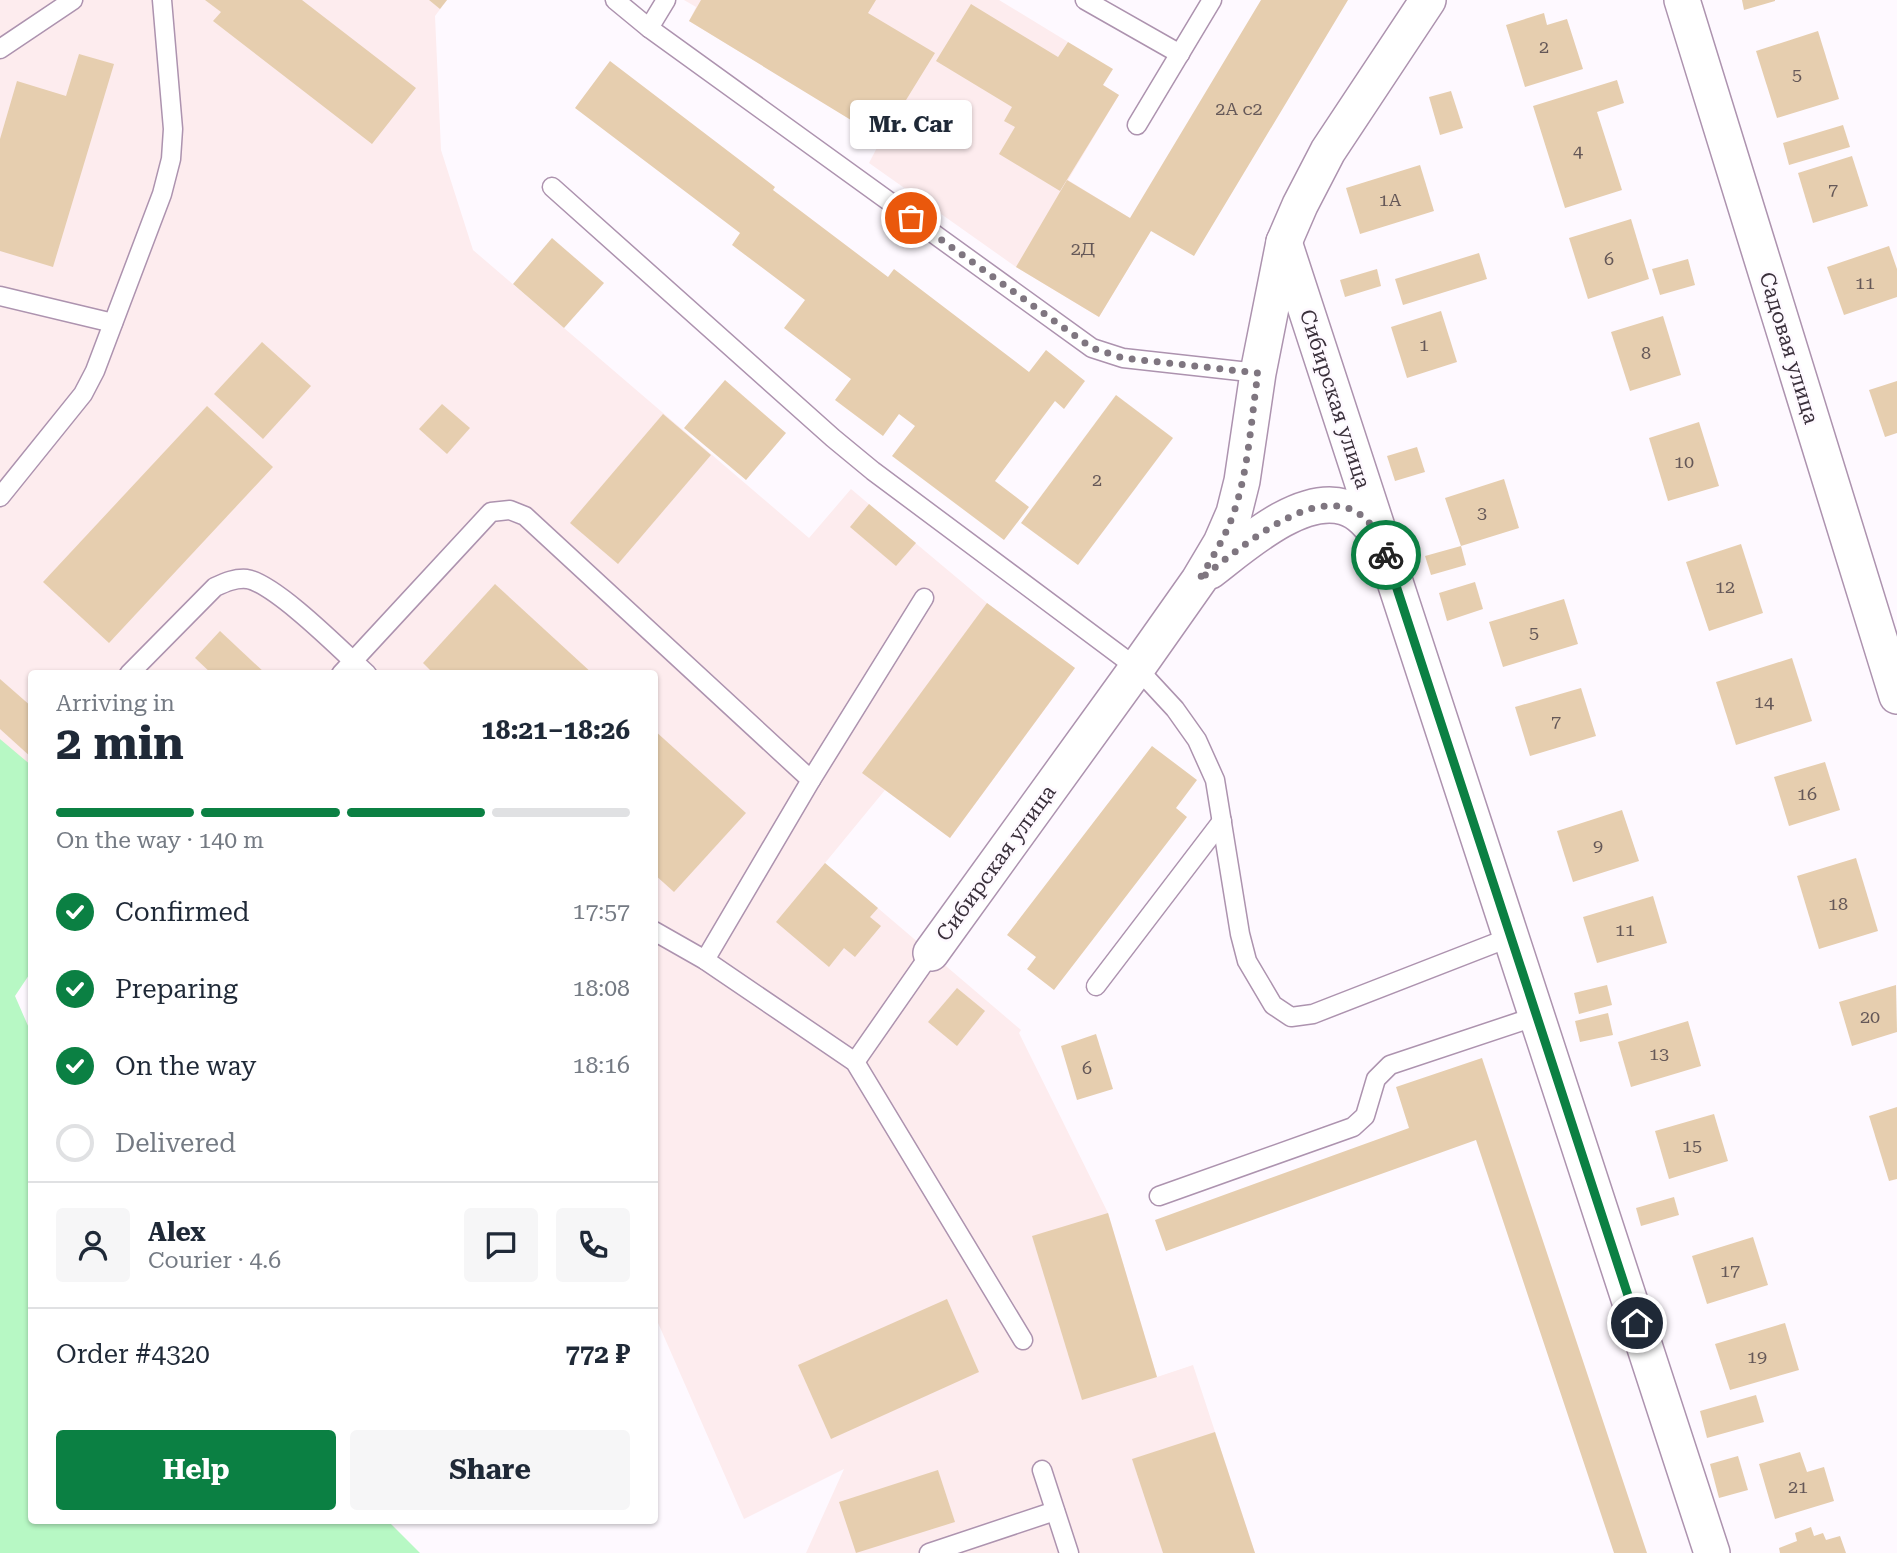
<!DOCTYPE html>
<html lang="en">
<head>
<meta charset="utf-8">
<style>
	:root { --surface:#fff; --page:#f6f6f7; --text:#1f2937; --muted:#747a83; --line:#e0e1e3; --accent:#0b8043 }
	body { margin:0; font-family:"Roboto Serif",serif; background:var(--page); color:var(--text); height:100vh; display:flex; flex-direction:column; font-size:26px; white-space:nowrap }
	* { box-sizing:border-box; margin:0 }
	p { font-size:23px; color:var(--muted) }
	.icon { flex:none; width:38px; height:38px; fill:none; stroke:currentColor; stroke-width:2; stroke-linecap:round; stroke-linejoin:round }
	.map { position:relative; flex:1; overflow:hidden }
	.drawer { position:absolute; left:28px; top:670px; width:630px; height:854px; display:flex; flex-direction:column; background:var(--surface); border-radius:7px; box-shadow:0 2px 5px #0004 }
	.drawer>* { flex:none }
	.pin { position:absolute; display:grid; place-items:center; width:60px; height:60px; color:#fff; margin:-30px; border:4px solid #fff; border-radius:50%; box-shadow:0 2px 7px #0007 }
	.courier { position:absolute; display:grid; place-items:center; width:70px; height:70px; margin:-35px; border:5px solid #0b8043; border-radius:50%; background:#fff; color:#222; box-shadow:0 2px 9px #0007 }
	.bubble { position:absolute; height:49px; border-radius:7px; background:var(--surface); box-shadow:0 2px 5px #0004; font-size:23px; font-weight:700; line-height:49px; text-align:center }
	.headline em { font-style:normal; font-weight:700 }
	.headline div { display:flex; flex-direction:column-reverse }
	.headline { display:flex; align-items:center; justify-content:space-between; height:119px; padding:0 28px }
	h1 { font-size:46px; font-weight:700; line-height:52px }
	.bar { display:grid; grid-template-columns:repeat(4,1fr); gap:10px 7px; align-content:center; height:84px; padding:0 28px }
	.bar i { height:9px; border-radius:5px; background:var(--line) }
	.bar .current { background:var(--accent) }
	.bar p { grid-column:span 4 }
	.line { display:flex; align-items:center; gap:18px; padding:0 28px; border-top:2px solid var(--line) }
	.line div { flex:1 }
	.round { display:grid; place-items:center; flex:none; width:74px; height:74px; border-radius:7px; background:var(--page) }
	ol { padding:0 28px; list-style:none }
	li { display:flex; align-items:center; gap:21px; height:77px }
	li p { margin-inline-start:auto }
	li .icon { padding:7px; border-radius:50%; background:var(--accent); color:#fff; stroke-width:4 }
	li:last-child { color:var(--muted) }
	li i { width:38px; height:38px; border:4px solid var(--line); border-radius:50% }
	.primary-button { display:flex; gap:14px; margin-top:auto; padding:14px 28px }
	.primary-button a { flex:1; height:80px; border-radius:7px; background:var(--accent); color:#fff; font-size:28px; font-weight:700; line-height:80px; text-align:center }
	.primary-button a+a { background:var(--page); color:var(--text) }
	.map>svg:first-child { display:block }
	.industrial { fill:#fdecee }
	.green { fill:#b7f8c4 }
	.building { fill:#e6ceaf }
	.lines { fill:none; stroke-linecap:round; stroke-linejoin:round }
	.service-casing { stroke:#ad93af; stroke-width:21 }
	.minor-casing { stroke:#ad93af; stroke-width:38 }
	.service { stroke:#fff; stroke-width:18 }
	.minor { stroke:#fff; stroke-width:35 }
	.done { stroke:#7f7680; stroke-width:7; stroke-dasharray:0 12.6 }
	.route { stroke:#0b8043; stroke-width:9 }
	.labels { text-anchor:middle; stroke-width:5; stroke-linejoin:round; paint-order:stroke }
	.number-label { font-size:18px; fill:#655858 }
	.street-label { font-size:21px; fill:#3a303b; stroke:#fef9ff }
</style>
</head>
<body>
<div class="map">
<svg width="1897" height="1553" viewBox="0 0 1897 1553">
	<rect width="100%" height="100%" fill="#fef9ff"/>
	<g class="industrial">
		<polygon points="0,0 447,0 435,16 441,150 473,250 809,538 851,489 987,603 1075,668 950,838 885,790 825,863 1021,1030 1019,1033 1108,1213 1157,1377 1193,1365 1255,1553 806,1553 844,1469 744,1519 655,1316 654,674 32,674 31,771 0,743"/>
		<polygon points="684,0 999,0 1068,42 1058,57 1119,95 1068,180 1151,231 1099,317 1016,267 869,163 882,138 689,21 696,7"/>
	</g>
	<polygon class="green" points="0,739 32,766 31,972 15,996 32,1035 32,1521 388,1521 420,1553 0,1553"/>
	<g class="building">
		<polygon points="205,0 302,0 416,88 372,144 213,21 221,12"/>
		<polygon points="429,0 447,0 440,9"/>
		<polygon points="701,0 876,0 868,13 935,53 882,139 689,21"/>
		<polygon points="1261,0 1348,0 1194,256 1151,231 1099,317 1016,267 1067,180 1130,218"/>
		<polygon points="1742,0 1775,0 1775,1 1744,10"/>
		<polygon points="971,4 1058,57 1068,42 1113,69 1103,85 1119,95 1060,191 999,154 1015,127 1004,121 1012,107 936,61"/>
		<polygon points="1544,13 1547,25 1567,19 1583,69 1525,87 1506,25"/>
		<polygon points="1818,31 1839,99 1777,118 1756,51"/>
		<polygon points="79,54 114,64 53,267 0,251 0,139 17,81 66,96"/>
		<polygon points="610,61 775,187 773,190 888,277 894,269 1029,372 1046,350 1085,381 1064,409 1055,401 995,481 1029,507 1004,540 892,456 915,426 899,414 883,436 835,400 851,379 784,328 805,300 732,245 740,233 575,108"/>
		<polygon points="1617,80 1624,103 1597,112 1622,190 1565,208 1533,106"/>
		<polygon points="1451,91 1463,128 1440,135 1429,97"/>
		<polygon points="1843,125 1850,147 1789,165 1783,143"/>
		<polygon points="1852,156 1868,206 1813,223 1798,173"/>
		<polygon points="1420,165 1434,211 1360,234 1346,188"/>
		<polygon points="1631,219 1649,279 1588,299 1569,238"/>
		<polygon points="552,238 604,283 564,328 513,284"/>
		<polygon points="1889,246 1897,269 1897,297 1844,315 1827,267"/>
		<polygon points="1479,253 1487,279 1403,305 1395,279"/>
		<polygon points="1688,259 1695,285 1660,295 1652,269"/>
		<polygon points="1377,269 1381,286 1345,297 1340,280"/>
		<polygon points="1441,311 1457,362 1407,378 1391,327"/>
		<polygon points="1663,316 1681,375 1630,391 1611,332"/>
		<polygon points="262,342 311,386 263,439 214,394"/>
		<polygon points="725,380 786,433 746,480 684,428"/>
		<polygon points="1897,381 1897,433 1885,437 1869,390"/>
		<polygon points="1116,395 1173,438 1078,565 1021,523"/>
		<polygon points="442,404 470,428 447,454 419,429"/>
		<polygon points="207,406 273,467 109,643 43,582"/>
		<polygon points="663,414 711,455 618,564 570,523"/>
		<polygon points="1699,422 1719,486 1668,501 1649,438"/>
		<polygon points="1417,447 1425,472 1395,481 1387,456"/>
		<polygon points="1504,479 1519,528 1461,546 1445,498"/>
		<polygon points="869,504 916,543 896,566 850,527"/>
		<polygon points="1741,544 1763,613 1709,631 1686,562"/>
		<polygon points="1461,546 1466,565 1431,575 1425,556"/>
		<polygon points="1475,582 1483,609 1447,621 1439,593"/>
		<polygon points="495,584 593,674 434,674 423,663"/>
		<polygon points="1564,599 1578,644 1503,667 1489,622"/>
		<polygon points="987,603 1075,668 950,838 862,773"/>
		<polygon points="220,631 266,674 212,674 195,658"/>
		<polygon points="1792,658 1812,721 1736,745 1716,682"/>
		<polygon points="0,679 32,707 32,758 0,729"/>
		<polygon points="1581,688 1596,736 1530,756 1515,707"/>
		<polygon points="654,730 746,813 674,892 654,874"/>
		<polygon points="1152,746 1197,780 1176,808 1187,817 1054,990 1027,969 1036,957 1007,935"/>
		<polygon points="1825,762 1840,810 1789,826 1774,777"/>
		<polygon points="1622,810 1639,861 1573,882 1557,831"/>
		<polygon points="1856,858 1878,931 1819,949 1797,876"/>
		<polygon points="825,863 878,908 870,917 881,926 855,957 844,948 829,967 776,922"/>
		<polygon points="1653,896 1667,943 1597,963 1583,917"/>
		<polygon points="1607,985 1612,1005 1579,1014 1574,993"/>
		<polygon points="1896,985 1897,1032 1852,1046 1839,1002"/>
		<polygon points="957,988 985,1011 957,1046 928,1022"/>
		<polygon points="1608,1013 1613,1035 1580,1042 1575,1021"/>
		<polygon points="1688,1021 1701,1066 1631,1087 1618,1042"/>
		<polygon points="1096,1034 1113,1089 1077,1100 1061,1046"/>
		<polygon points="1482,1058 1647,1553 1614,1553 1476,1140 1166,1251 1155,1220 1409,1128 1396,1087"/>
		<polygon points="1897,1107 1897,1179 1889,1181 1869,1116"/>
		<polygon points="1714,1114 1728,1161 1669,1179 1655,1131"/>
		<polygon points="1674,1197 1679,1215 1641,1226 1636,1208"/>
		<polygon points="1108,1213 1157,1377 1082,1400 1032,1236"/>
		<polygon points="1753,1237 1768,1285 1707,1304 1692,1256"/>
		<polygon points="947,1299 979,1372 831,1439 798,1365"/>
		<polygon points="1785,1323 1799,1370 1730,1390 1715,1344"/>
		<polygon points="1756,1395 1764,1422 1707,1438 1700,1411"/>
		<polygon points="1215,1432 1255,1553 1163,1553 1132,1459"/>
		<polygon points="1800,1452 1807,1472 1824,1467 1834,1501 1775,1519 1759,1464"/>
		<polygon points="1738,1456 1748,1490 1719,1498 1710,1464"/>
		<polygon points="938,1470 955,1522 856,1553 839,1502"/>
		<polygon points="1811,1527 1814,1536 1823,1533 1826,1540 1840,1536 1846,1553 1780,1553 1779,1548 1797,1541 1795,1533"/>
	</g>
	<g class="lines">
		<g class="service-casing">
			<g id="service">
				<polyline points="615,0 649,28 1092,348 1123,358 1258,373"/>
				<polyline points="1085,0 1180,54"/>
				<polyline points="649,28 666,0"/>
				<polyline points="0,49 73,0"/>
				<polyline points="1137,125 1212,0"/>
				<polyline points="552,187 833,438 873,471 1137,668 1175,709 1197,740 1215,780 1240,934 1247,961 1273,1005 1291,1017 1313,1014 1511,937"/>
				<polyline points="0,296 113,323"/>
				<polyline points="0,497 83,394 95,371 162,194 171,159 173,129 162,0"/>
				<path d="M129 674 215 587C226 582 235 578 247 579 276 584 343 652 367 674"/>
				<polyline points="341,674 491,512 510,510 525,516 811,780 705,960"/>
				<polyline points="811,780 924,598"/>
				<polyline points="654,931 705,960 855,1062 1023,1340"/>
				<polyline points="1096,986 1222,821"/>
				<polyline points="855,1062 931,953"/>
				<polyline points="1159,1196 1353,1127 1365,1116 1376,1079 1390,1065 1537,1016"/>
				<polyline points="1042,1470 1069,1553"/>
				<polyline points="929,1553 1055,1511"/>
			</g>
		</g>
		<g class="minor-casing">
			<g id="minor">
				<polyline points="1682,0 1897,696"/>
				<polyline points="1284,242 1712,1553"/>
				<path d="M1210 571C1243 546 1300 494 1344 507 1361 512 1371 526 1381 539"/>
				<polyline points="931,953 1137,668 1199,580 1221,543 1234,513 1242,481 1258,373 1284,242 1300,205 1328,151 1428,0"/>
			</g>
		</g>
		<use href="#service" class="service"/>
		<use href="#minor" class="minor"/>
	</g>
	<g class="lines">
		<path class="done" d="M911 218 1092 348 1123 358 1258 373C1251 419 1249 468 1234 512 1226 536 1212 558 1199 580 1249 541 1352 449 1386 555"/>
		<polyline class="route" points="1386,555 1637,1323"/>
	</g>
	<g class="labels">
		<g class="number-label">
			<text x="1544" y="53">2</text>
			<text x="1797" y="81">5</text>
			<text x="1239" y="115">2А с2</text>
			<text x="1578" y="157">4</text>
			<text x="1833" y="196">7</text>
			<text x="1390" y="206">1А</text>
			<text x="1083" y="255">2Д</text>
			<text x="1609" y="265">6</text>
			<text x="1865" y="289">11</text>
			<text x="1424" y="351">1</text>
			<text x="1646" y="359">8</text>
			<text x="1684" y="468">10</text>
			<text x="1097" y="486">2</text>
			<text x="1482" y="519">3</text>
			<text x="1725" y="593">12</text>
			<text x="1534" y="639">5</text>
			<text x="1764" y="708">14</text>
			<text x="1556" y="728">7</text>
			<text x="1807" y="800">16</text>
			<text x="1598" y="852">9</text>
			<text x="1838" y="910">18</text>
			<text x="1625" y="936">11</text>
			<text x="1870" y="1023">20</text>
			<text x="1659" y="1060">13</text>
			<text x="1087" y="1074">6</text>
			<text x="1692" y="1152">15</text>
			<text x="1730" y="1277">17</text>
			<text x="1757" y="1363">19</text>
			<text x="1798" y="1493">21</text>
		</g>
		<g class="street-label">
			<text transform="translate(1789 348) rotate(73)" y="7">Садовая улица</text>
			<text transform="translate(1335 399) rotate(72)" y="7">Сибирская улица</text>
			<text transform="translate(996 863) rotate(-54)" y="7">Сибирская улица</text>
		</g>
	</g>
</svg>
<div class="pin" style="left:911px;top:218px;background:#ea580c"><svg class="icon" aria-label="bag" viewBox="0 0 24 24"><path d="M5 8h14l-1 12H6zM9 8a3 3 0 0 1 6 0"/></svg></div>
<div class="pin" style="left:1637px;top:1323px;background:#1f2937"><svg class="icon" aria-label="home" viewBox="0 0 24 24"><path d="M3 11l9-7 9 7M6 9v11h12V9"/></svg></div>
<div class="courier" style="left:1386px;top:555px"><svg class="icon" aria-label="bike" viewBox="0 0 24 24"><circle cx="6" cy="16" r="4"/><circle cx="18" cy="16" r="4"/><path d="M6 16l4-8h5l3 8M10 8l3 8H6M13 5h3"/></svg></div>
<div class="bubble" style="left:850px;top:100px;width:122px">Mr. Car</div>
<section class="drawer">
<div class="headline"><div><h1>2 min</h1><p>Arriving in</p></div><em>18:21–18:26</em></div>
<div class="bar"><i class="current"></i><i class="current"></i><i class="current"></i><i></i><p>On the way · 140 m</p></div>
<ol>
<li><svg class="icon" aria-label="check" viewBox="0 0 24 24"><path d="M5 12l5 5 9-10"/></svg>Confirmed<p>17:57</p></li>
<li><svg class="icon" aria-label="check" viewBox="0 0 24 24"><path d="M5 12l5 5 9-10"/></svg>Preparing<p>18:08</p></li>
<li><svg class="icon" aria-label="check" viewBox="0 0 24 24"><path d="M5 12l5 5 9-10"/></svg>On the way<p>18:16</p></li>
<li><i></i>Delivered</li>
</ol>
<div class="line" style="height:126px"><a class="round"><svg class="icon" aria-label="person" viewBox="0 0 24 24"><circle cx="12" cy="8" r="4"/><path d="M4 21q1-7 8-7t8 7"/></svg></a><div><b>Alex</b><p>Courier · 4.6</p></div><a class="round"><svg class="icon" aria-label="chat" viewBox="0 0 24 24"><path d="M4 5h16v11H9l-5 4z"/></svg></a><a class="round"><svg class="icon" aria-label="phone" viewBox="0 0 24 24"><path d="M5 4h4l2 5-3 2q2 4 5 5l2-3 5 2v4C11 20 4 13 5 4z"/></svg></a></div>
<div class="line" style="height:91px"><div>Order #4320</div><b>772 ₽</b></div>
<div class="primary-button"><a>Help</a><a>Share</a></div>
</section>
</div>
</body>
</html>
